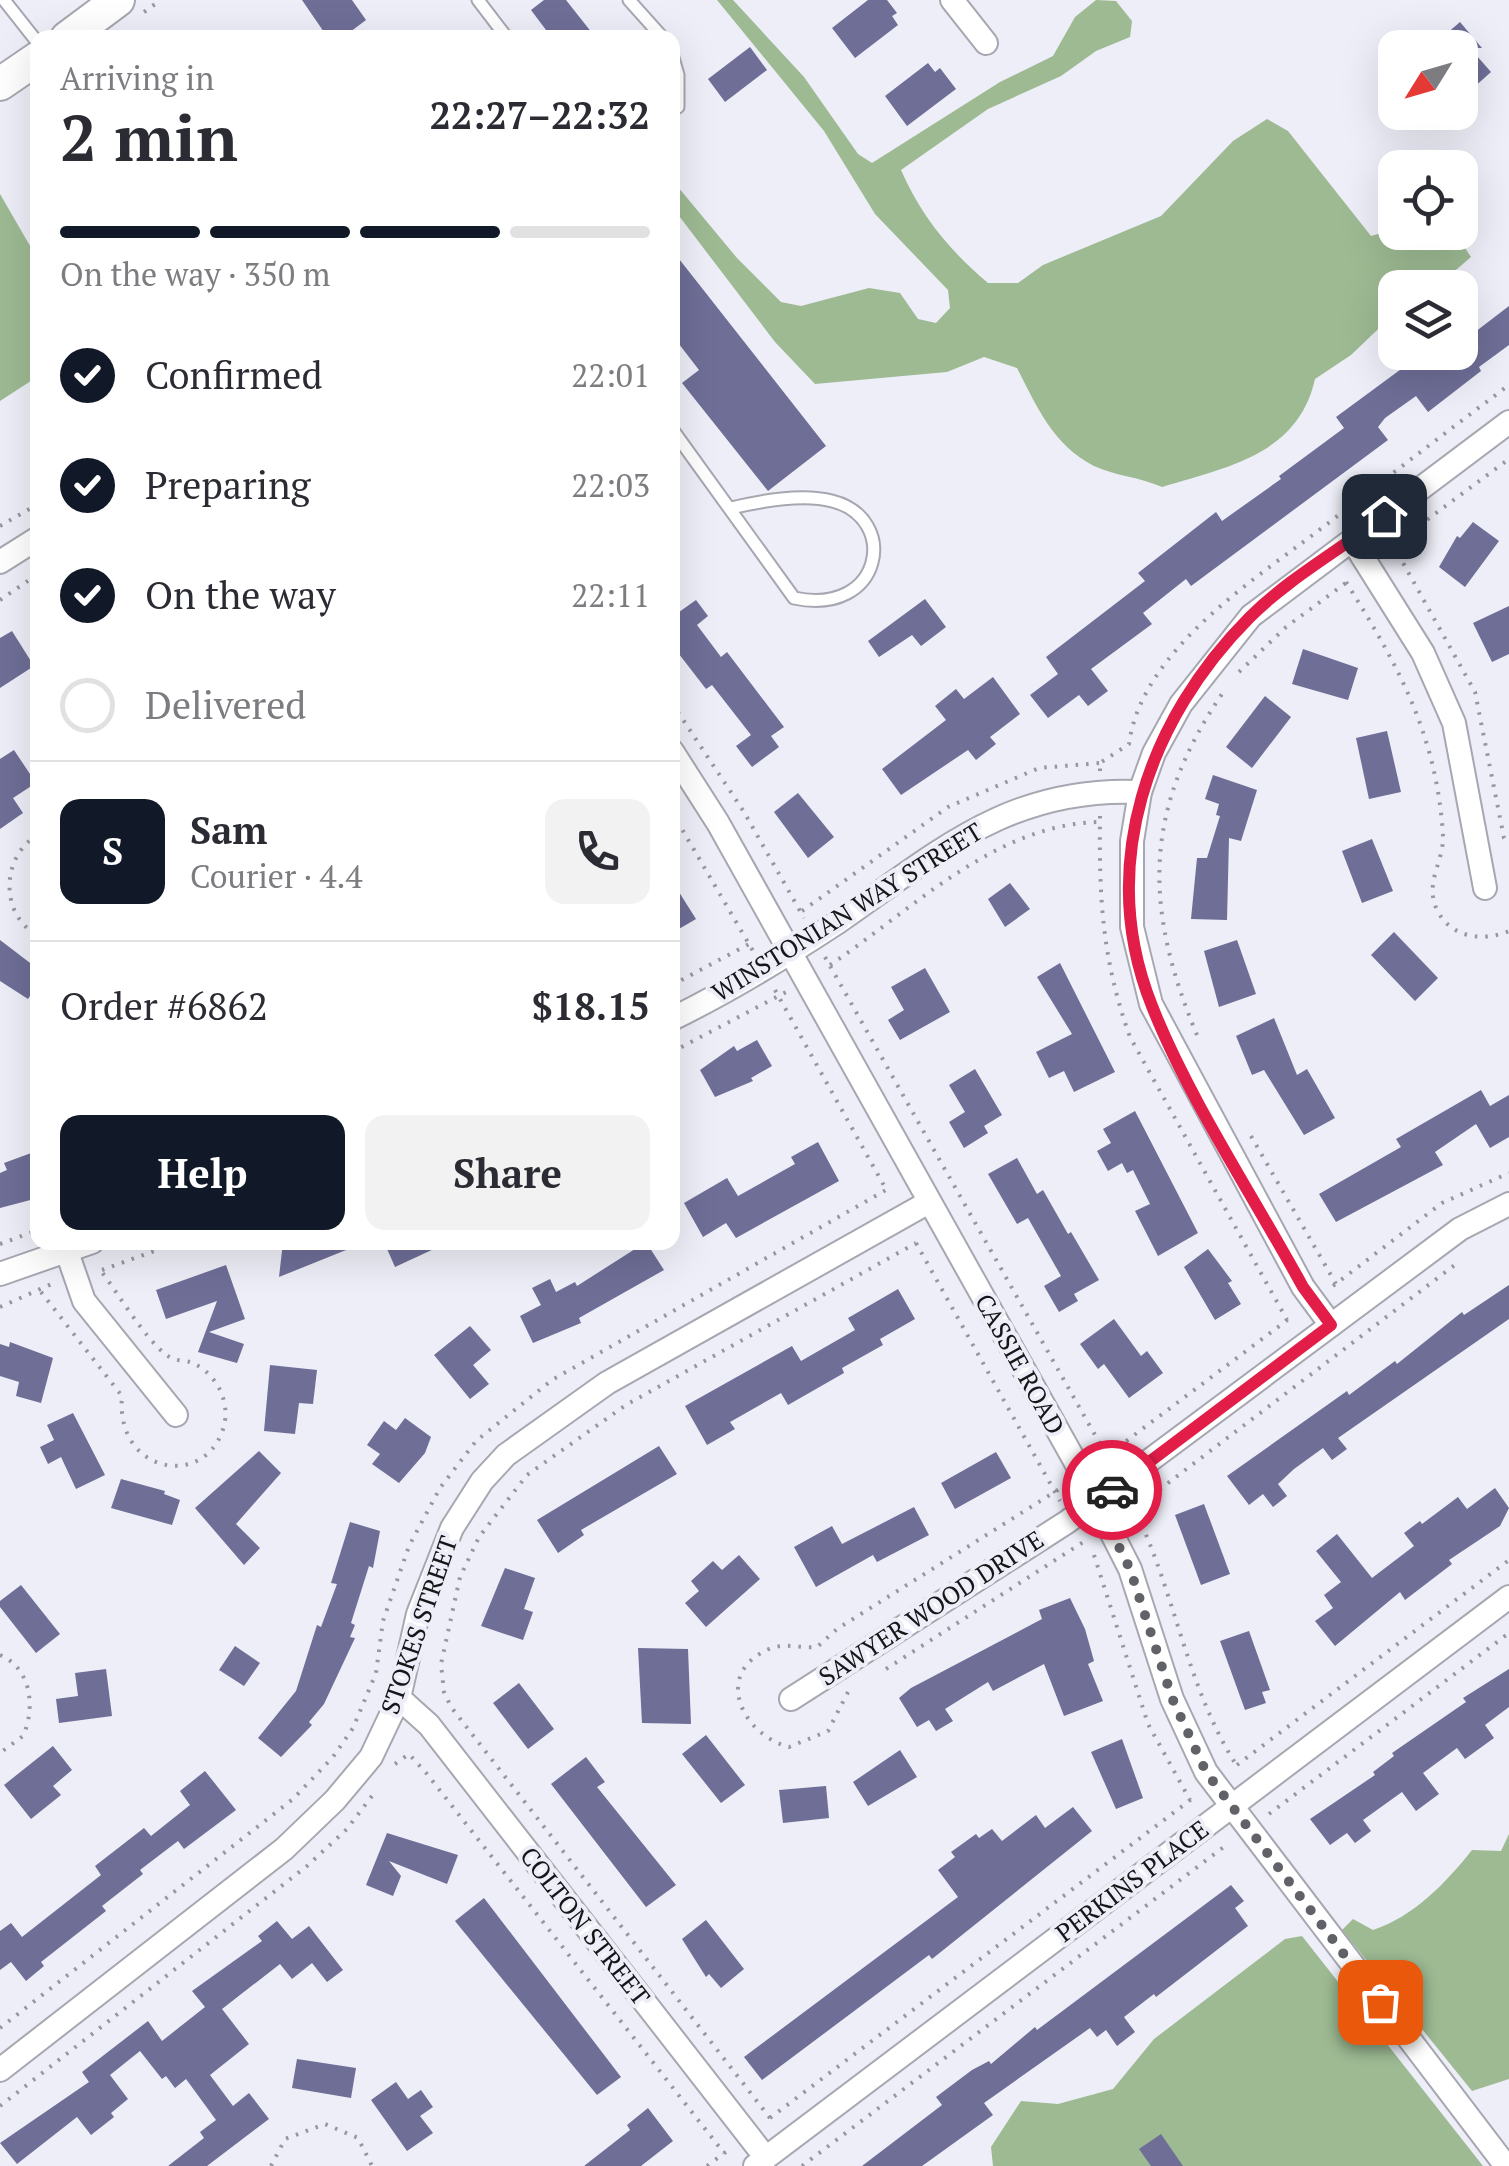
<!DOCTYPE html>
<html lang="en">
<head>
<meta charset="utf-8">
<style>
	:root { --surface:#fff; --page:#f2f2f3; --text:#2b2b33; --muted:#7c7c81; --line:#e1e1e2; --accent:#111827 }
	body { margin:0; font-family:"PT Serif",serif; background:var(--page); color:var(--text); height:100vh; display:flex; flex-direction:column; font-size:38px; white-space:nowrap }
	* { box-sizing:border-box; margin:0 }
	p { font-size:32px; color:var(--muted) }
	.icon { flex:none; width:55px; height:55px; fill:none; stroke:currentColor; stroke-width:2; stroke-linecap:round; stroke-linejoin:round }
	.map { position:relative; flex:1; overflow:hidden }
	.details { position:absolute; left:30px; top:30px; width:650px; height:1220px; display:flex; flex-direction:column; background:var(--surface); border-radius:20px; box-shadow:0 10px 40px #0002 }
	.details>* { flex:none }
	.needle { width:65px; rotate:233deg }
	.fabs { position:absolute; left:1378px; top:30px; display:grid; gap:20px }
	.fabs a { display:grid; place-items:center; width:100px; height:100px; border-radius:20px; background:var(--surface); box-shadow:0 10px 40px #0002; font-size:50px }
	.pin { position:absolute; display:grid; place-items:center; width:85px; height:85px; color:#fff; margin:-42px; border-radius:20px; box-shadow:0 5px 15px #0006 }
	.courier { position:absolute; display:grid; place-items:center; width:100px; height:100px; margin:-50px; border:8px solid #e11d48; border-radius:50%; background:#fff; color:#222; box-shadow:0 2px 12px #0007 }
	.overview em { font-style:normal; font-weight:700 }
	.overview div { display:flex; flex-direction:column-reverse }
	.overview { display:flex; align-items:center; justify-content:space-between; height:170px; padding:0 30px }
	h1 { font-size:65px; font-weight:700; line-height:75px }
	.bar { display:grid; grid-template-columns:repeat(4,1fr); gap:15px 10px; align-content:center; height:120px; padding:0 30px }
	.bar i { height:12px; border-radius:8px; background:var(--line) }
	.bar .selected { background:var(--accent) }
	.bar p { grid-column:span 4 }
	.line { display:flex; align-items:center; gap:25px; padding:0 30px; border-top:2px solid var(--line) }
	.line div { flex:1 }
	.round { display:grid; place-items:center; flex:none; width:105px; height:105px; border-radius:20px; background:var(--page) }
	ol { padding:0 30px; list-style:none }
	li { display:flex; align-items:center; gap:30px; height:110px }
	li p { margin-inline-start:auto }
	li .icon { padding:10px; border-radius:50%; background:var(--accent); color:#fff; stroke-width:4 }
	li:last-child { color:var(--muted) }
	li i { width:55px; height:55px; border:5px solid var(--line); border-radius:50% }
	.cta { display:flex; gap:20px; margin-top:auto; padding:20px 30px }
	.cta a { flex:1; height:115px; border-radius:20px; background:var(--accent); color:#fff; font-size:40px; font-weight:700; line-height:115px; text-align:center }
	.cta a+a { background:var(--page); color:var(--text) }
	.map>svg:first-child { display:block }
	.forest { fill:#9dba93 }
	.building { fill:#6e6e97 }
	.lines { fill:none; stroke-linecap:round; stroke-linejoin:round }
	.service-casing { stroke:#a6a7b0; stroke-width:15 }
	.minor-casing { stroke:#a6a7b0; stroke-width:26 }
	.secondary-casing { stroke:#a6a7b0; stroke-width:36 }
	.path { stroke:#97979e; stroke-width:4; stroke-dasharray:2.5 8; stroke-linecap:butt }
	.service { stroke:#fff; stroke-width:11 }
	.minor { stroke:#fff; stroke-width:22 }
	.secondary { stroke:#fff; stroke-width:32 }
	.done { stroke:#616267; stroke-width:10; stroke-dasharray:0 18 }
	.route { stroke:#e11d48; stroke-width:12 }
	.labels { text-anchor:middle; stroke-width:8; stroke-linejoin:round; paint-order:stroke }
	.street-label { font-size:25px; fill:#161619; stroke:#edeef7 }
</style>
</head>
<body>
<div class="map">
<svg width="1509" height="2166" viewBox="0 0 1509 2166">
	<rect width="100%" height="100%" fill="#edeef7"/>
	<g class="forest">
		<path d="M717 0H733L804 77 858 154 872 163 1000 82 1053 56 1075 17 1096 0 1116 1 1132 21 1130 37 1096 51 1061 76 988 109 901 170C921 216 950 251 988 283H1018L1043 265 1161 216 1233 141 1267 119 1288 131 1371 236 1395 229 1455 233 1471 257 1436 287 1395 288V313L1351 355 1315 379C1298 455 1227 467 1162 487 1140 477 1115 476 1094 466 1053 445 1037 407 1017 368L984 357 947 372 815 384 775 342 673 208V181L737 258 781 302 801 306 869 288 900 293 918 319 936 323 950 308 948 290 875 214 824 131Z"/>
		<polygon points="0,194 37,258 37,377 0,401"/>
		<path d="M1509 1834V2079L1472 2091 1342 1930 1353 1919 1373 1930C1413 1917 1446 1883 1472 1850L1501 1851Z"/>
		<polygon points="1302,1936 1483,2166 993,2166 991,2147 1021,2101 1058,2104 1113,2089 1154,2039 1285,1939"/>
	</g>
	<g class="building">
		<polygon points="302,0 352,0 366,20 342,38 328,38"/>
		<polygon points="544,0 566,0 596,38 552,38 531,10"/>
		<polygon points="868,0 887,0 897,13 892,16 898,25 855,58 832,28"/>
		<polygon points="1460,22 1482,48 1470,48 1491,72 1472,89 1460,75 1460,48 1430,48"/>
		<polygon points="750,47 767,70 725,102 708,79"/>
		<polygon points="928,63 935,72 940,68 956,89 907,126 885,96"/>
		<polygon points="672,250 826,446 768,491 682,383 699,370 672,335"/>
		<polygon points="1509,306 1509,345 1479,367 1481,371 1428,412 1416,396 1385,418 1378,427 1388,440 1191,586 1186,579 1143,613 1152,624 1091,669 1108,691 1088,706 1079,695 1048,718 1030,695 1058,674 1046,657 1145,581 1138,573 1216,512 1222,521 1281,479 1279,476 1344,428 1336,417 1408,364 1425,353 1435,366 1452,352 1460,352 1475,332"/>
		<polygon points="1473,522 1499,541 1465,587 1439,567 1457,536 1460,538"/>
		<polygon points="925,599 946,627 921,646 912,635 879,657 868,641"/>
		<polygon points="696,600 708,616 697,625 721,657 727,652 784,727 771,736 779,747 752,767 736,746 751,735 712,685 706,689 672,645 672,617"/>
		<polygon points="1509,606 1509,654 1492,662 1473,623"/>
		<polygon points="12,631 34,666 0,688 0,638"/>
		<polygon points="1303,649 1358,668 1348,700 1292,684"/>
		<polygon points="993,677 1020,714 990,737 996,744 976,760 968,750 901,795 882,769 946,720 935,706 956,689 964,699"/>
		<polygon points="1265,696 1291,717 1252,768 1226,747"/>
		<polygon points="1387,731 1401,792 1369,799 1356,738"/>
		<polygon points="14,750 36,783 13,798 23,813 0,829 0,759"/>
		<polygon points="1213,775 1257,790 1241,841 1229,838 1227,920 1191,919 1197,858 1207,858 1220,816 1216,815 1219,804 1205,799"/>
		<polygon points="798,793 834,837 808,858 774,812"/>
		<polygon points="1372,839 1393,891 1362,903 1342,851"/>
		<polygon points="672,881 696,919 672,933"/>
		<polygon points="1010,883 1030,909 1005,927 988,899"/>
		<polygon points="1394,932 1438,978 1415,1001 1371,955"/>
		<polygon points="0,940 38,969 38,984 28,999 0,981"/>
		<polygon points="1237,940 1256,994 1219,1007 1204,951"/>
		<polygon points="1060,963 1115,1072 1074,1092 1064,1071 1049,1078 1036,1052 1072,1034 1037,977"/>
		<polygon points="925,968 950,1012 900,1040 888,1020 904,1010 891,987"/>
		<polygon points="1274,1018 1297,1075 1307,1069 1335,1118 1304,1135 1264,1070 1252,1075 1236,1036"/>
		<polygon points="757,1040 772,1066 751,1078 753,1081 715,1097 700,1070 734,1046 737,1051"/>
		<polygon points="975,1069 1002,1115 984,1126 988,1133 964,1148 949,1122 965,1112 949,1085"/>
		<polygon points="1481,1090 1490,1106 1509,1095 1509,1137 1490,1148 1476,1124 1435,1152 1443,1165 1336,1222 1319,1194 1401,1147 1396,1139"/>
		<polygon points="1135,1111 1198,1233 1158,1256 1135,1211 1150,1204 1133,1170 1127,1173 1122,1163 1108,1171 1097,1151 1111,1143 1103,1129"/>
		<polygon points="818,1142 839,1181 736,1238 726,1223 703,1237 684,1203 727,1178 738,1196 795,1164 791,1157"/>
		<polygon points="34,1152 38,1198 0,1208 0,1173 7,1170 4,1163"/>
		<polygon points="1017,1158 1037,1194 1043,1190 1068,1234 1071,1232 1099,1280 1074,1294 1078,1301 1059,1312 1044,1286 1061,1276 1028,1218 1017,1224 988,1174"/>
		<polygon points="283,1242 366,1242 279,1277"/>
		<polygon points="384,1242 449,1242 395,1267"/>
		<polygon points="646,1242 664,1270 579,1318 581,1323 533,1343 520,1316 541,1305 532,1288 550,1279 556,1292 575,1282 577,1286"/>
		<polygon points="1208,1249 1232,1281 1228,1283 1241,1304 1215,1320 1184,1267"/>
		<polygon points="226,1265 245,1319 209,1332 244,1344 237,1363 198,1352 217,1301 166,1319 156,1290"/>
		<polygon points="1509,1285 1509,1319 1338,1438 1347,1449 1332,1460 1323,1448 1294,1469 1278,1484 1287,1496 1273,1507 1263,1494 1249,1505 1227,1476 1347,1391 1349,1395 1395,1361 1397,1364 1462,1312 1464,1315"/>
		<polygon points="898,1289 915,1319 880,1339 883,1345 842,1368 844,1373 788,1405 781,1393 730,1422 735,1429 707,1445 685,1406 792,1346 801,1361 855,1330 848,1318"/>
		<polygon points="1114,1319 1141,1356 1147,1351 1163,1373 1129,1398 1104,1364 1098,1369 1080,1344"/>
		<polygon points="470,1326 491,1350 473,1365 489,1384 470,1399 434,1355"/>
		<polygon points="10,1342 53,1358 41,1403 16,1396 19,1382 0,1376 0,1344 9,1347"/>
		<polygon points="270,1365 317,1370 313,1404 299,1403 295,1434 264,1431"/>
		<polygon points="73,1413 105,1475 76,1489 61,1457 48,1464 40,1447 54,1440 47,1425"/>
		<polygon points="405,1418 431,1437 425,1453 399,1483 372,1464 380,1454 367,1445 384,1421 396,1430"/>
		<polygon points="659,1446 677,1474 581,1530 584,1535 558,1553 537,1520"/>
		<polygon points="259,1451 281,1473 236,1524 260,1548 244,1565 195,1508"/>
		<polygon points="996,1452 1011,1478 955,1509 941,1483"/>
		<polygon points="121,1479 165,1491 164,1494 180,1500 172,1525 111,1508"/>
		<polygon points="1495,1488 1509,1508 1500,1526 1449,1560 1452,1564 1405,1600 1400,1592 1335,1646 1315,1621 1333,1608 1324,1595 1341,1582 1316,1551 1337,1534 1372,1578 1414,1546 1404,1533 1420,1521 1422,1524 1458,1497 1467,1509"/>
		<polygon points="1204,1504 1230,1574 1201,1585 1175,1515"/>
		<polygon points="914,1507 929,1535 877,1562 873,1555 816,1587 794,1547 832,1526 842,1544"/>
		<polygon points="350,1522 380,1531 373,1568 369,1566 351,1623 355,1625 350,1637 355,1638 324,1704 309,1722 312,1725 281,1757 258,1738 296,1691 317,1625 321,1627 337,1584 331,1583"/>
		<polygon points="739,1555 760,1579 706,1627 685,1603 699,1591 691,1581 713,1561 722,1570"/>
		<polygon points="505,1568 535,1578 524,1609 533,1612 523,1640 481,1626"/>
		<polygon points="21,1585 60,1634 36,1653 0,1607 0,1601"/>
		<polygon points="1070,1598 1085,1629 1094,1661 1088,1664 1103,1701 1064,1716 1044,1664 993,1691 988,1682 945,1709 953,1721 936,1731 929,1720 917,1727 899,1698 911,1688 1042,1619 1039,1610"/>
		<polygon points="1249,1631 1270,1690 1262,1692 1266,1703 1245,1710 1220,1641"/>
		<polygon points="235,1646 260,1663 244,1686 219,1670"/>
		<polygon points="638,1648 688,1649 691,1724 642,1723"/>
		<polygon points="106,1669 112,1716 59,1723 56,1699 78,1696 75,1673"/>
		<polygon points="1509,1669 1509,1707 1485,1725 1494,1738 1465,1759 1457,1748 1423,1773 1439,1794 1416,1811 1402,1792 1363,1820 1371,1831 1355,1843 1347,1833 1330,1845 1310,1819 1375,1775 1373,1772 1394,1756 1392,1753 1466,1702 1463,1698"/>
		<polygon points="519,1683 554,1729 528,1749 493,1703"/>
		<polygon points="706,1735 745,1785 721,1803 682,1754"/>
		<polygon points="1122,1739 1143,1798 1116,1809 1091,1752"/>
		<polygon points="53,1746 72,1770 53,1786 61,1795 31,1819 4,1785"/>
		<polygon points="900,1750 917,1777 868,1806 853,1782"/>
		<polygon points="586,1757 605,1782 597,1787 676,1885 646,1907 551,1784"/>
		<polygon points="205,1771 236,1810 184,1849 178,1841 140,1870 143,1874 102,1906 106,1911 41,1962 44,1966 26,1981 11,1962 0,1970 0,1931 11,1923 22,1937 101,1875 95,1866 144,1828 151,1836 190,1805 180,1791"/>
		<polygon points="826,1786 829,1818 783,1823 779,1790"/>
		<polygon points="1073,1807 1092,1831 932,1959 929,1955 762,2080 744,2057 958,1897 938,1870 955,1857 951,1852 976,1834 979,1838 992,1829 1002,1841 1036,1815 1045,1828"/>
		<polygon points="387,1833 458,1855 447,1884 389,1861 401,1876 393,1896 366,1885"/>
		<polygon points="1231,1885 1244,1901 1235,1908 1248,1926 1156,1997 1154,1994 1124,2017 1135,2032 1117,2046 1106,2030 1097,2037 1090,2028 984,2103 993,2115 922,2166 862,2166 942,2105 936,2097 972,2070 989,2061 991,2064 1035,2027 1037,2030"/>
		<polygon points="484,1898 621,2077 597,2095 455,1921"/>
		<polygon points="706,1920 744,1969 721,1988 709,1974 706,1977 682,1939"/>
		<polygon points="277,1921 292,1939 309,1926 343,1970 327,1982 312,1963 292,1979 280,1964 222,2009 249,2044 210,2075 233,2106 249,2093 269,2119 207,2166 168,2166 204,2138 200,2132 216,2120 186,2079 175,2088 166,2076 162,2079 140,2051 110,2075 128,2099 111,2113 114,2117 91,2135 77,2117 17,2164 0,2143 89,2082 82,2072 148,2021 162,2041 205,2007 192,1991 262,1941 258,1936"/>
		<polygon points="297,2059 356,2068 351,2098 292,2088"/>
		<polygon points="396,2082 408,2099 421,2090 433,2107 420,2116 433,2133 407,2151 371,2100"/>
		<polygon points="648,2108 673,2141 641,2166 584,2166 630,2130 627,2125"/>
		<polygon points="1161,2134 1183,2166 1151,2166 1139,2149"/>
	</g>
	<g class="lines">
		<g class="service-casing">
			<g id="service">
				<polyline points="4,0 38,43"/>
				<polyline points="478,0 507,38"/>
				<polyline points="629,0 663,38"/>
				<polyline points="672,54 678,75 678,107"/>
				<path d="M672 429 794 598C883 617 900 518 832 501 802 493 761 501 731 508"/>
			</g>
		</g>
		<g class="minor-casing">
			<g id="minor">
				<polyline points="952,0 986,43"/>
				<polyline points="1352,540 1423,653 1454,723 1485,888"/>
				<polyline points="0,562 38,538"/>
				<polyline points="672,751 718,823 1076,1463 1130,1569 1172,1699 1206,1772 1506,2166"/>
				<path d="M672 1019C729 991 785 957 838 922 939 852 1010 786 1140 792"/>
				<polyline points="67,1252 84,1301 176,1415"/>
				<polyline points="0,1274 92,1242"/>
				<polyline points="1331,1325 1303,1287 1151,1004 1132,927 1132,841 1140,792 1154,753 1181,704 1251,616 1509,422"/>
				<polyline points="399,1698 429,1725 766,2158"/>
				<polyline points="791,1699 1067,1522 1460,1229 1509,1204"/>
				<polyline points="0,2070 284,1849 335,1800 371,1757 399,1698 418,1614 452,1528 482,1481 506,1455 607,1383 929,1202"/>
				<polyline points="755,2166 1509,1597"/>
			</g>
		</g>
		<g class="secondary-casing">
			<g id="secondary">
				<polyline points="67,38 118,0"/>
				<polyline points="0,84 38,58"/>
			</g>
		</g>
		<g class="path">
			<polyline points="144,12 161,0"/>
			<polyline points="0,526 38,504"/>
			<polyline points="1393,545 1475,692 1504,838 1509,844"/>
			<polyline points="1385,551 1509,459"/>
			<path d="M1346 582C1398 665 1437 735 1443 836 1444 862 1424 882 1437 910 1451 938 1483 942 1509 931"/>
			<polyline points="0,600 38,574"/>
			<polyline points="1239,672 1286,627 1351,579"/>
			<polyline points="672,703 744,812 804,918"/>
			<path d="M1100 771V763L1129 744C1142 647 1262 575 1331 521 1390 475 1449 430 1509 385"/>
			<polyline points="672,812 753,951"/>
			<path d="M1100 816C1099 898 1102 959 1130 1037L1287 1320"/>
			<path d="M38 835C0 856 0 917 38 935"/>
			<polyline points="802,911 948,807 1039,768 1100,763"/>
			<polyline points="825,957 1108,1458"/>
			<path d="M830 965C912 910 995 824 1099 822"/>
			<polyline points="672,985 751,943"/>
			<polyline points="775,990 887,1191"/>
			<path d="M1197 1035C1143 906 1143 809 1224 691"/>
			<polyline points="672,1052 788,991"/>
			<polyline points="1251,1136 1336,1284"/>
			<polyline points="916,1243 1060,1501"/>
			<polyline points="0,1244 38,1230"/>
			<polyline points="102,1270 179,1242"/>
			<polyline points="1333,1286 1442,1203 1509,1173"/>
			<path d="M41 1292 122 1396C115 1472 201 1489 222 1432 233 1405 217 1372 190 1362 183 1360 174 1361 168 1356 146 1341 118 1293 101 1271"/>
			<polyline points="0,1307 54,1283"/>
			<polyline points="1101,1460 1294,1315"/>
			<path d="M1133 1506C1175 1590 1186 1687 1237 1766"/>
			<polyline points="1126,1515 1460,1261"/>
			<polyline points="1094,1555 1148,1724 1190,1800"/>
			<path d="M0 1655C31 1668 36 1707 23 1736L0 1753"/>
			<polyline points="886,1669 1088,1539"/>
			<path d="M848 1692 828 1731 789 1747C741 1734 713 1673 769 1649 785 1642 801 1649 817 1647L837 1629 1061 1488"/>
			<polyline points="395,1764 409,1754 427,1774 724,2153"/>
			<polyline points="1237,1765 1509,1560"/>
			<polyline points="1269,1814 1509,1633"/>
			<polyline points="0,2028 293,1799 333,1757 353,1728 376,1673 383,1621 409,1546 440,1488 476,1441 552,1380 886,1190"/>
			<polyline points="0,2106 307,1866 347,1829 375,1792"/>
			<polyline points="770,2118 451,1707 444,1692 441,1664 460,1577 479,1537 527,1475 626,1405 916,1243"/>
			<polyline points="770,2118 1197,1795"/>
			<polyline points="271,2166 285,2139 325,2124 358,2138 372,2166"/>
			<polyline points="707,2166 731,2148"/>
			<polyline points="802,2166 1229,1843"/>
		</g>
		<use href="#service" class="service"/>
		<use href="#minor" class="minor"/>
		<use href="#secondary" class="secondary"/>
	</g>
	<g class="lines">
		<polyline class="done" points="1112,1490 1096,1501 1130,1569 1172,1698 1206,1772 1380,2002"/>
		<path class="route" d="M1112 1490 1331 1325 1303 1287C1255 1199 1188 1098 1152 1006 1096 866 1148 719 1250 617 1289 578 1340 550 1384 516"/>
	</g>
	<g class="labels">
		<g class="street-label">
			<text transform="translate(847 912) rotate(-32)" y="9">WINSTONIAN WAY STREET</text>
			<text transform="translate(1020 1364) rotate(61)" y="9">CASSIE ROAD</text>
			<text transform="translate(931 1608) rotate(-33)" y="9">SAWYER WOOD DRIVE</text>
			<text transform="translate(419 1625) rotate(-71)" y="9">STOKES STREET</text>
			<text transform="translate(1132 1881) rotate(-37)" y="9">PERKINS PLACE</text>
			<text transform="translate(585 1926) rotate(52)" y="9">COLTON STREET</text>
		</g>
	</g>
</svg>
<div class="fabs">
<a><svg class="needle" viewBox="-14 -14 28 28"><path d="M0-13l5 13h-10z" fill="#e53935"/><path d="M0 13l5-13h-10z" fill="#7c7c81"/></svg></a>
<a><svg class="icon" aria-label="locate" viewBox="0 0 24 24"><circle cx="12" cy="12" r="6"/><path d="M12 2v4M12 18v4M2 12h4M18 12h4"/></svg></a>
<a><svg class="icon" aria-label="layers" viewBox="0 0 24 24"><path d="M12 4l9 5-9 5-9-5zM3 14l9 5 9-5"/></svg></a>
</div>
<div class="pin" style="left:1380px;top:2002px;background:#ea580c"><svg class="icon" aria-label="bag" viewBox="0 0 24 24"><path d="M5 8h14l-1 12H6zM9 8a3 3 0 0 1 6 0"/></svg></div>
<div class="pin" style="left:1384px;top:516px;background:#1f2937"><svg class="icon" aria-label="home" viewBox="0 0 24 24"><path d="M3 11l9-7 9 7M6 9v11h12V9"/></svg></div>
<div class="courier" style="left:1112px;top:1490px"><svg class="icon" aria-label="car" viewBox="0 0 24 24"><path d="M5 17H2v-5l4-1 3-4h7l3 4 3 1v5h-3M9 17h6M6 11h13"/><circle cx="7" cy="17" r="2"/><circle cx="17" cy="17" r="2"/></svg></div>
<section class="details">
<div class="overview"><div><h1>2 min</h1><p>Arriving in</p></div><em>22:27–22:32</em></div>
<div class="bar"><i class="selected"></i><i class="selected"></i><i class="selected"></i><i></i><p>On the way · 350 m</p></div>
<ol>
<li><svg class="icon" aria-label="check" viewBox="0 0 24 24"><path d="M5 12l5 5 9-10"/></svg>Confirmed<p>22:01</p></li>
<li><svg class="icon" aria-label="check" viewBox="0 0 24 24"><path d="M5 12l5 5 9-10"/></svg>Preparing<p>22:03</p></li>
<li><svg class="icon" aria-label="check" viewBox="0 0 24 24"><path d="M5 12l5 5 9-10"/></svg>On the way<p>22:11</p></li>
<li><i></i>Delivered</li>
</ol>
<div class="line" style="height:180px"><b class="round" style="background:var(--accent);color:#fff">S</b><div><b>Sam</b><p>Courier · 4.4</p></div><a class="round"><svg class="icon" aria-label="phone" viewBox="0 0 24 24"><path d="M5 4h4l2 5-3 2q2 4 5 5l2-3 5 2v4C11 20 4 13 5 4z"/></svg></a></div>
<div class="line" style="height:130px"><div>Order #6862</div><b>$18.15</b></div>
<div class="cta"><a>Help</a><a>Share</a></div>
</section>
</div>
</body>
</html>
